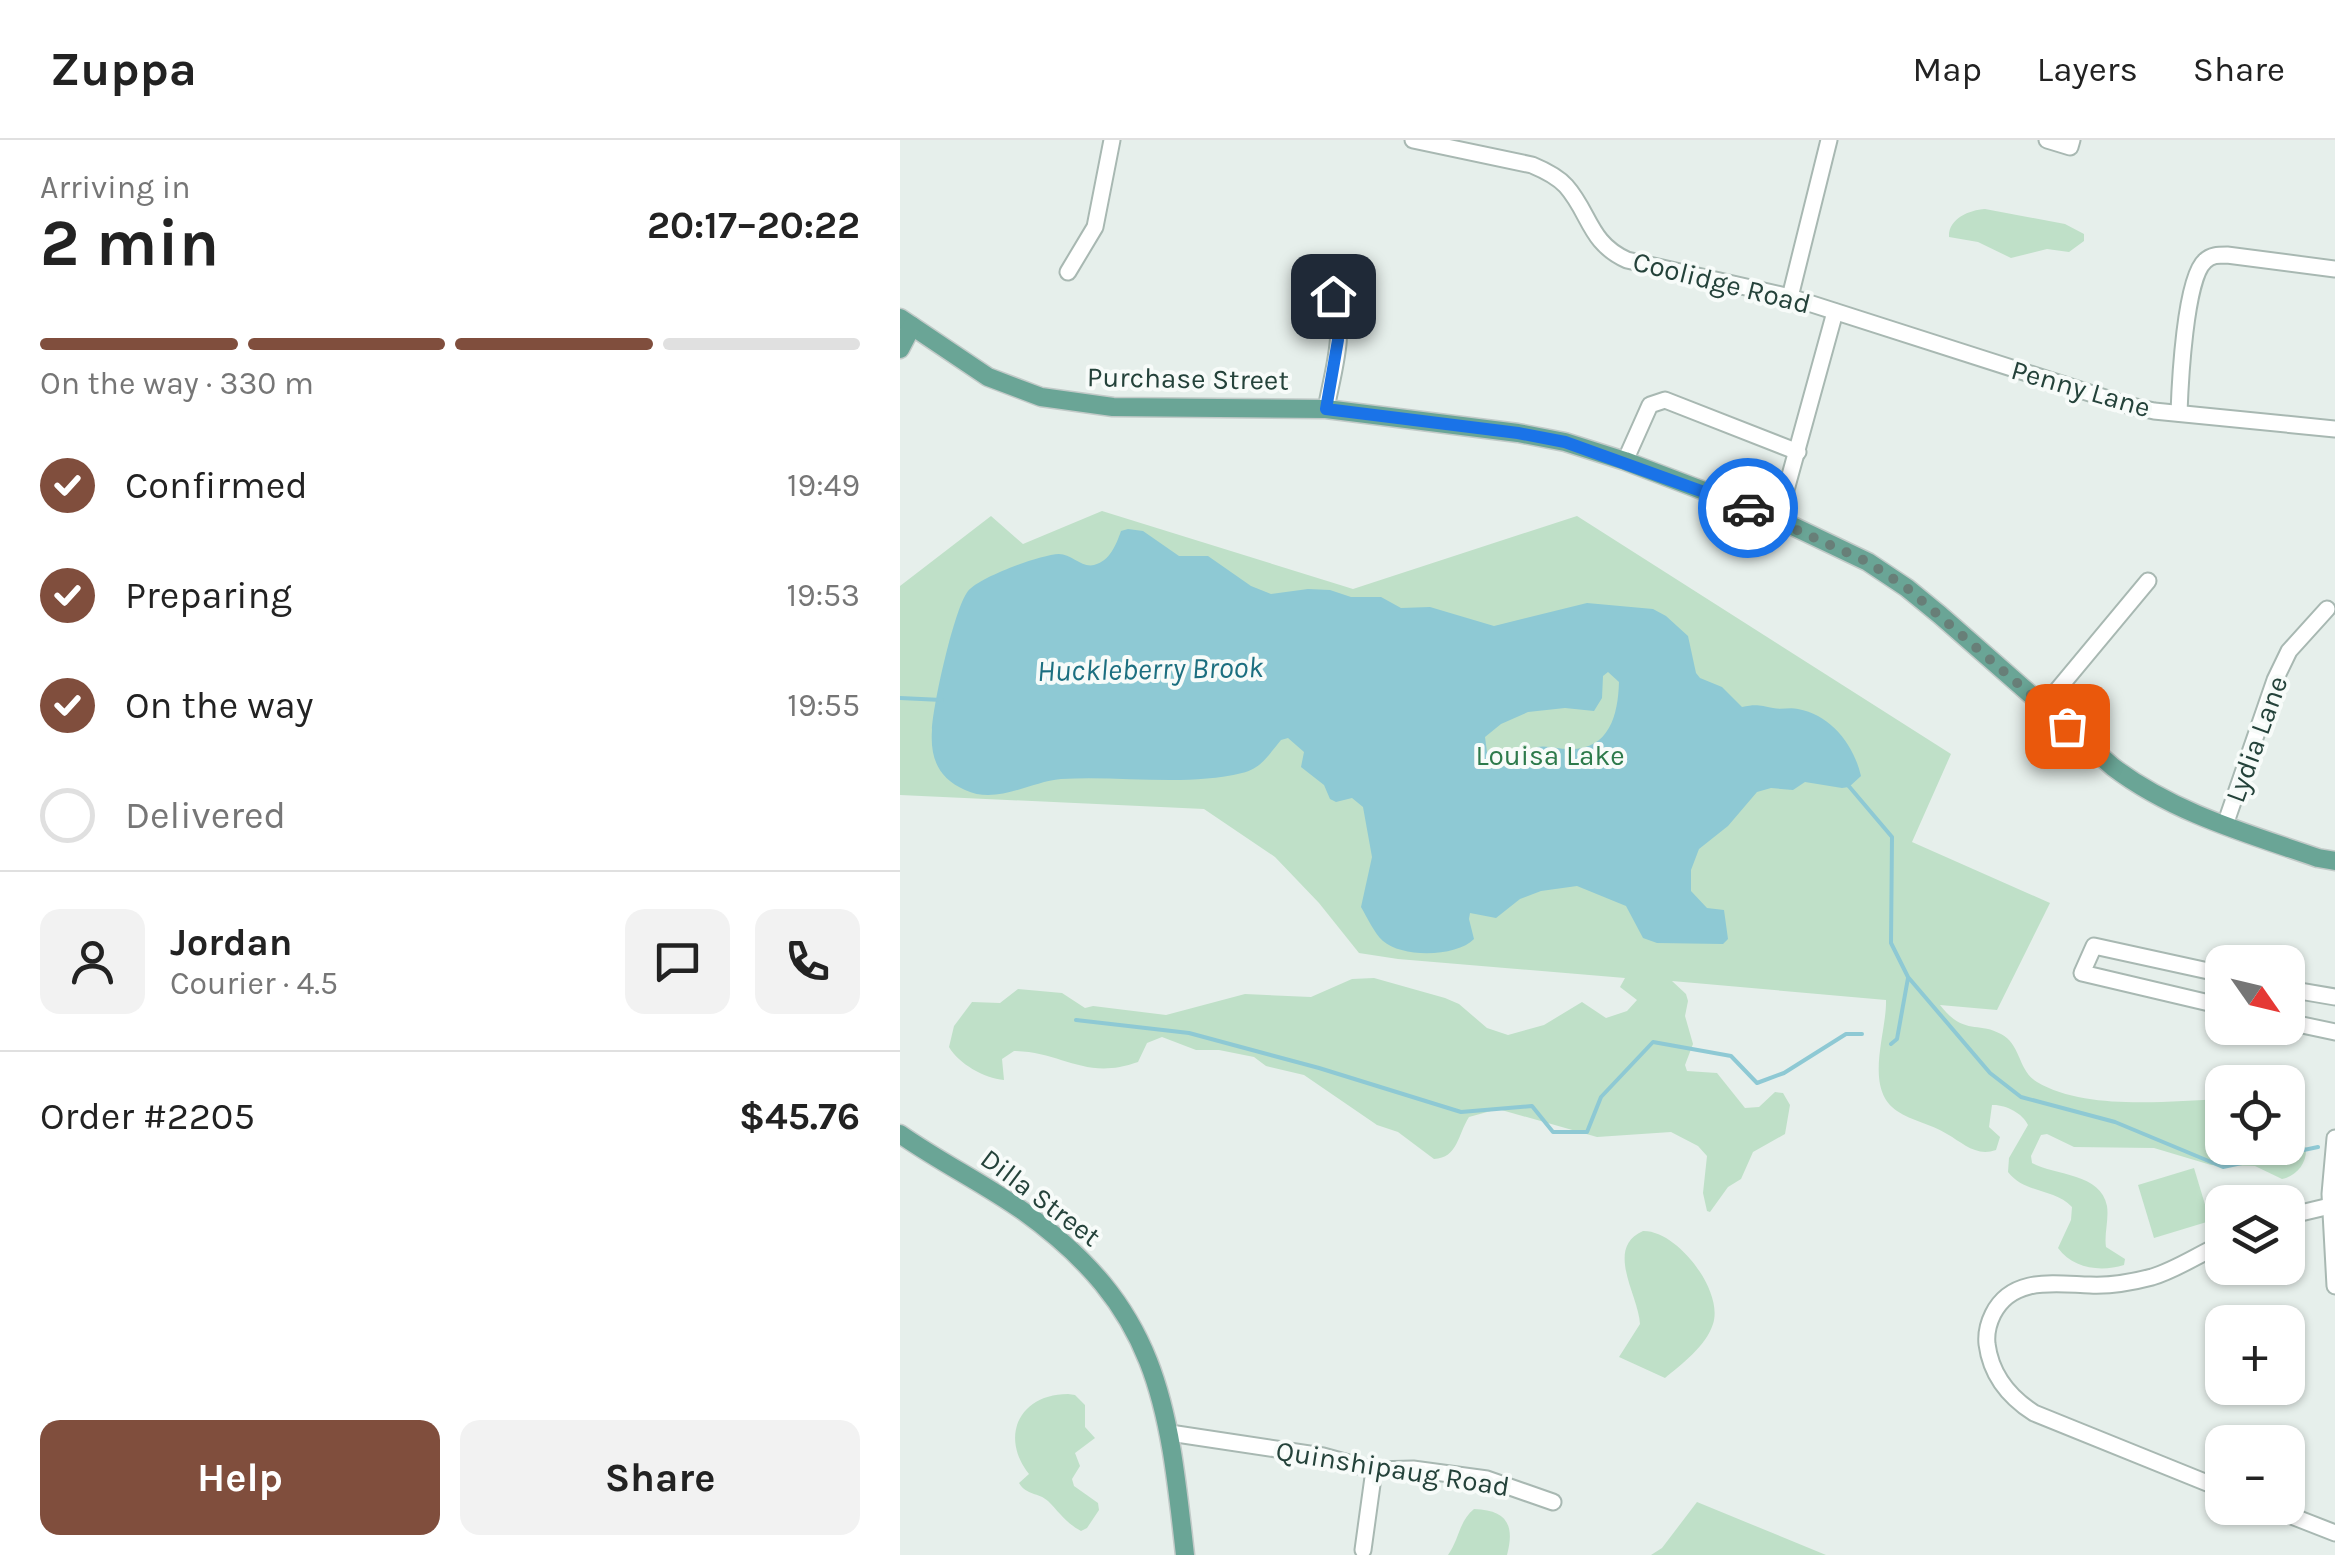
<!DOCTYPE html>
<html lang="en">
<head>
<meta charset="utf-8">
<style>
	:root { --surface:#fff; --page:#f2f2f2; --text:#222; --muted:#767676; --line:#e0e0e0; --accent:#804e3d }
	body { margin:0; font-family:Karla,sans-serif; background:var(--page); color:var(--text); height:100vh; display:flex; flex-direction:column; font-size:38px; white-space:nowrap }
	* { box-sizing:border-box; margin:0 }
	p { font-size:32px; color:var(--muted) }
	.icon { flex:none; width:55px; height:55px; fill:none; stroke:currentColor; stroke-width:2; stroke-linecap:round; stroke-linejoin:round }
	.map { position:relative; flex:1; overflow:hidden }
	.panel { display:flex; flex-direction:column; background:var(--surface); width:900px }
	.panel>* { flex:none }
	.needle { width:65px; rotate:124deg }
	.buttons { position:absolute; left:1305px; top:805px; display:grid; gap:20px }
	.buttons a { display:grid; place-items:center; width:100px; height:100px; border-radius:20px; background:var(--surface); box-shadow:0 2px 8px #0004; font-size:50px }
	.pin { position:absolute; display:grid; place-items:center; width:85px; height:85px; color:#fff; margin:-42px; border-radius:20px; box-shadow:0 5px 15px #0006 }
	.courier { position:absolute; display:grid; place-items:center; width:100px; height:100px; margin:-50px; border:8px solid #1a73e8; border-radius:50%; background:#fff; color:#222; box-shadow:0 2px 12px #0007 }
	.overview em { font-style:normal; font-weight:700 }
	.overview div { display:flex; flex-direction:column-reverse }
	.overview { display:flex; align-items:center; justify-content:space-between; height:170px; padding:0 40px }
	h1 { font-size:65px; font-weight:700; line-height:75px }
	.bar { display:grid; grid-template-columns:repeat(4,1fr); gap:15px 10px; align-content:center; height:120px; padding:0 40px }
	.bar i { height:12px; border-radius:8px; background:var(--line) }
	.bar .selected { background:var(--accent) }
	.bar p { grid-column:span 4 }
	.line { display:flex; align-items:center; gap:25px; padding:0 40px; border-top:2px solid var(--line) }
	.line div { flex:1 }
	.round { display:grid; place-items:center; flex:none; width:105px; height:105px; border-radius:20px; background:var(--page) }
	ol { padding:0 40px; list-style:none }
	li { display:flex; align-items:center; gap:30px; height:110px }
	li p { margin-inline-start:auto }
	li .icon { padding:10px; border-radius:50%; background:var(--accent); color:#fff; stroke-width:4 }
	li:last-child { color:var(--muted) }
	li i { width:55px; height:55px; border:5px solid var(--line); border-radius:50% }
	.cta { display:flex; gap:20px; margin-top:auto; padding:20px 40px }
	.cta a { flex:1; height:115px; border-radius:20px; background:var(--accent); color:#fff; font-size:40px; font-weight:700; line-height:115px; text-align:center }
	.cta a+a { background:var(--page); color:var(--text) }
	header { display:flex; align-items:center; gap:60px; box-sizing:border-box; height:140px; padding:0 50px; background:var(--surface); border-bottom:2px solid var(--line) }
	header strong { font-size:48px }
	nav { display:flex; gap:55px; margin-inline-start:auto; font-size:35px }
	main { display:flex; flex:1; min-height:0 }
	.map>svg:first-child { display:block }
	.green { fill:#bfe0c8 }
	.water { fill:#8ec9d4; fill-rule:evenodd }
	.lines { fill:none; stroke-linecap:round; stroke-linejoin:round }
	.stream { stroke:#8ec9d4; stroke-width:4 }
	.minor-casing { stroke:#a8b8b2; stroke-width:19 }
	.major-casing { stroke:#c2cac8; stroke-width:21 }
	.minor { stroke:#fff; stroke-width:15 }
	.major { stroke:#6aa596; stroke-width:18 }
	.done { stroke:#687f78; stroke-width:10; stroke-dasharray:0 18 }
	.route { stroke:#1a73e8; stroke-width:12 }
	.labels { text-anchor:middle; stroke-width:8; stroke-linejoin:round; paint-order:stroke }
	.street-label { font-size:28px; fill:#24423a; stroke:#f7fbf9 }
	.park-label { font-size:28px; fill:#2d7a4b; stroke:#f7fbf9 }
	.water-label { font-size:30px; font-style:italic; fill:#1c6f80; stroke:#f7fbf9 }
</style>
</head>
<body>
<header>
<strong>Zuppa</strong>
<nav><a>Map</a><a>Layers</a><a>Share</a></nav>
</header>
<main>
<section class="panel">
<div class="overview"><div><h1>2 min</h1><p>Arriving in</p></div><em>20:17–20:22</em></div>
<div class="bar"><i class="selected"></i><i class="selected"></i><i class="selected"></i><i></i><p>On the way · 330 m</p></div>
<ol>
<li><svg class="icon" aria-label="check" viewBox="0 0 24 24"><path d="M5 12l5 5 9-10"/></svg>Confirmed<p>19:49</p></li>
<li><svg class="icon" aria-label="check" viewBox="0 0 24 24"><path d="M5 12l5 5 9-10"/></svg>Preparing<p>19:53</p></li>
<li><svg class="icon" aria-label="check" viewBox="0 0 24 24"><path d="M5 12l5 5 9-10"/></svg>On the way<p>19:55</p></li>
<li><i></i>Delivered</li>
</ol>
<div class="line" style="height:180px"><a class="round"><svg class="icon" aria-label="person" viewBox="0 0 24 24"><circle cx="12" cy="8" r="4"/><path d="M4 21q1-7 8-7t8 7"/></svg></a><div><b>Jordan</b><p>Courier · 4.5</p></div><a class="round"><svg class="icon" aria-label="chat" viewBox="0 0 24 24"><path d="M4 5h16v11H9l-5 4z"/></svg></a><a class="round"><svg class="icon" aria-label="phone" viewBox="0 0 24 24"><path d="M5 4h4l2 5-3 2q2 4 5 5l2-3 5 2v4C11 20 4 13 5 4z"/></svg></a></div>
<div class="line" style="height:130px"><div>Order #2205</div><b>$45.76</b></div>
<div class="cta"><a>Help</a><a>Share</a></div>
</section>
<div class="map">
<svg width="1435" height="1415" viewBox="0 0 1435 1415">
	<rect width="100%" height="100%" fill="#e6efeb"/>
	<g class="green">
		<path d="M1085 69 1165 84 1184 94V101L1169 112 1147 109 1111 118 1078 102 1049 97C1048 79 1069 70 1085 69Z"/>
		<path d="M202 371 453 449 677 376 1051 614 1012 702 1150 763 1097 870 1040 865C1064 896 1077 881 1101 894 1121 904 1118 931 1137 942 1186 971 1268 961 1322 959V1008H1388V965L1400 973 1399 980 1390 992 1406 1008C1407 1023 1397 1036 1382 1039L1355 1026 1311 1025 1254 1008 1174 1007 1147 994 1141 995 1131 1016 1132 1023C1156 1036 1201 1033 1207 1066 1209 1080 1204 1094 1206 1107L1225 1119 1224 1125C1201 1132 1173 1129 1158 1108L1171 1080 1172 1067C1154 1048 1125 1054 1108 1032L1109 1018 1128 985C1123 973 1104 964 1092 965L1089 987 1100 997 1096 1010C1076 1017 1063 1003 1047 994 1031 984 1012 981 997 971 963 948 987 893 986 860L772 841 786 854 788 861 785 876 793 904 785 925 787 931 817 933 845 968 859 967 875 952 883 953 890 965 885 994 853 1012 841 1039 828 1047 810 1072 807 1071 803 1053 807 1016 798 1006 771 992 697 997 598 969 569 977C558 994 558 1018 534 1019L498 992 477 985 404 935 366 926 354 917 319 910H296L262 897 247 903 238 922C185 941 163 912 114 911L102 919 104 940C84 938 59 924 49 907L54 886 72 862 100 863 118 849 162 853 185 868 193 866 266 875 345 854 411 857 452 839 474 838 545 858 559 864 587 888 608 895 644 885 682 862 706 878 727 871 737 860 720 847 725 838 498 819 459 813 419 763 375 717 304 669 0 655V446L91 376 123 404Z"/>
		<polygon points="1294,1028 1310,1081 1254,1098 1238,1045"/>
		<path d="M743 1091C777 1090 824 1151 813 1184 806 1206 782 1224 765 1238L719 1217 740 1184C739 1156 704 1108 743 1091Z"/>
		<path d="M168 1254 175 1255 185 1265V1287L195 1298 175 1313 180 1326 172 1339 174 1346 198 1363 199 1370 187 1388 181 1391C166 1383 159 1372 148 1361 138 1352 127 1356 119 1343L129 1334C99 1296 120 1254 168 1254Z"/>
		<polygon points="797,1362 926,1415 751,1415 762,1408"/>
		<path d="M574 1369C607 1370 615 1385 607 1415H548C559 1400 559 1381 574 1369Z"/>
	</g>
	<path class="water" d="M228 389 243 391 279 416H308L351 446 371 454 408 449 430 450 451 457H481L501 468 530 467 594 486 687 463 753 469 766 476 788 496 796 533 800 538 822 547 842 567C855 564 860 565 873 568 881 570 890 567 898 569 931 575 954 605 961 636L949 647 942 648 905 642 893 650 871 648 857 652 828 686 799 709 791 730V751L807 768 824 770 828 799 823 804 757 803 743 798 726 766 677 746 641 751 620 759 596 778 570 773 569 779 574 799C557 817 502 818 483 801 474 793 467 777 461 767L472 717 463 667 452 658 436 662 430 659 424 645 401 627 404 612 388 598 381 600C369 614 361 629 342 633 284 647 219 635 161 639 129 642 97 665 65 650 38 638 30 618 32 590 33 565 54 469 68 451 80 437 139 415 159 414 171 414 182 428 194 425 210 421 216 405 221 391ZM708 532 719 542C718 576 709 610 669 609 658 609 647 605 637 607 612 612 612 631 587 612L585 597 601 584 628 572 665 568 694 571 702 558 703 536Z"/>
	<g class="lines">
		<g class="stream">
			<polyline points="0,558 42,560"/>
			<polyline points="947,644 992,697 991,803 1008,837 1090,933 1121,957 1215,982 1323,1027 1418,1007"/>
			<polyline points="176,880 289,893 419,928 561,972 632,966 653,992 687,992 701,957 753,902 831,916 857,943 884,933 946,894 962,894"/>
			<polyline points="991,904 997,899 1008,838"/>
		</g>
		<g class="minor-casing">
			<g id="minor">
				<path d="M513 0 632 25C644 30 657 36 666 46 690 73 689 103 727 120L890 157 1227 265 1254 271 1435 289"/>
				<polyline points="1147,0 1170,7 1172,0"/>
				<path d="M416 129C421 138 429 147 433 156 447 190 432 235 426 269"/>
				<polyline points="168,132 195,87 212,0"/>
				<polyline points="890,157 929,0"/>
				<path d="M1279 273C1280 244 1285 138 1305 121 1311 115 1318 115 1327 115L1435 129"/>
				<polyline points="725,321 750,265 765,260 898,312"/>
				<polyline points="878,379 935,172"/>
				<polyline points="1144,566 1248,441"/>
				<polyline points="1325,685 1375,540 1389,511 1427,469"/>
				<polyline points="1322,834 1194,806 1182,833 1322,866"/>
				<polyline points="1388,849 1435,857"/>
				<polyline points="1388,882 1435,892"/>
				<polyline points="1435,998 1430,1054 1435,1146"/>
				<polyline points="1388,1076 1430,1066"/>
				<path d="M1322 1104C1299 1114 1276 1130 1252 1137 1233 1142 1210 1146 1190 1145 1155 1144 1112 1136 1093 1174 1088 1184 1086 1194 1087 1204 1091 1235 1109 1257 1134 1273L1322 1349"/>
				<polyline points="270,1293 423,1316 474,1330 513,1329 587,1339 653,1362"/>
				<polyline points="1371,1368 1435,1393"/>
				<polyline points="463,1410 474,1330"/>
			</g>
		</g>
		<g class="major-casing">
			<g id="major">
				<path d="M0 178 88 237 141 257 213 267 426 269 618 293 665 302 725 321 878 379 968 422 1007 448 1040 475 1213 627C1274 673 1346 693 1418 718L1435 721"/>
				<polyline points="0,209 12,186"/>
				<path d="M0 994C40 1022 83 1043 123 1071 258 1168 268 1260 285 1415"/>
			</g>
		</g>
		<use href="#minor" class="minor"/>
		<use href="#major" class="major"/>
	</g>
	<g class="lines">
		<polyline class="done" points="848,368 968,422 1007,448 1167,586"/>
		<polyline class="route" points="433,156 438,200 426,269 618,293 665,302 848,368"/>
	</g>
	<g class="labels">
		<g class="street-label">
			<text transform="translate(822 142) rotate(14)" y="10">Coolidge Road</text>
			<text transform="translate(288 238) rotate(1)" y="10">Purchase Street</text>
			<text transform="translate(1181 248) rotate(16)" y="10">Penny Lane</text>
			<text transform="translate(1356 599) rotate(-70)" y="10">Lydia Lane</text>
			<text transform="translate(141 1057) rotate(37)" y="10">Dilla Street</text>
			<text transform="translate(493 1328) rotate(9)" y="10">Quinshipaug Road</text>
		</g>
		<g class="park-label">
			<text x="650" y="625">Louisa Lake</text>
		</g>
		<g class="water-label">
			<text transform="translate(250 529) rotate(-1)" y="10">Huckleberry Brook</text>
		</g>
	</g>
</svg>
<div class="buttons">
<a><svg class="needle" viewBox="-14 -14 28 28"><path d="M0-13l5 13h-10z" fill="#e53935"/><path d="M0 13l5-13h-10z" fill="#767676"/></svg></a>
<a><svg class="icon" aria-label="locate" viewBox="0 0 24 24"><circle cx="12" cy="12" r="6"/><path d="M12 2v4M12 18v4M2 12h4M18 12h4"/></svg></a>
<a><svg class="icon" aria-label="layers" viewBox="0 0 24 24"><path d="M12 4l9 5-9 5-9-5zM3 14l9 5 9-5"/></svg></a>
<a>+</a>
<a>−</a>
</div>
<div class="pin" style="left:1167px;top:586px;background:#ea580c"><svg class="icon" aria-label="bag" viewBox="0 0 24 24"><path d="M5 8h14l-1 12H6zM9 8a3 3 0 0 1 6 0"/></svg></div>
<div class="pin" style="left:433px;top:156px;background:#1f2937"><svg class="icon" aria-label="home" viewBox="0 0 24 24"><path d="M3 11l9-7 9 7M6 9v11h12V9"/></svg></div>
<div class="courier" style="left:848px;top:368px"><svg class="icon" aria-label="car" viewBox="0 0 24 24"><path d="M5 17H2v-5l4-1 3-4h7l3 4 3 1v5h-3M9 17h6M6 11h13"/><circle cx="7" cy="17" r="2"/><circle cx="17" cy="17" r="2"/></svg></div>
</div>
</main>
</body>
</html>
